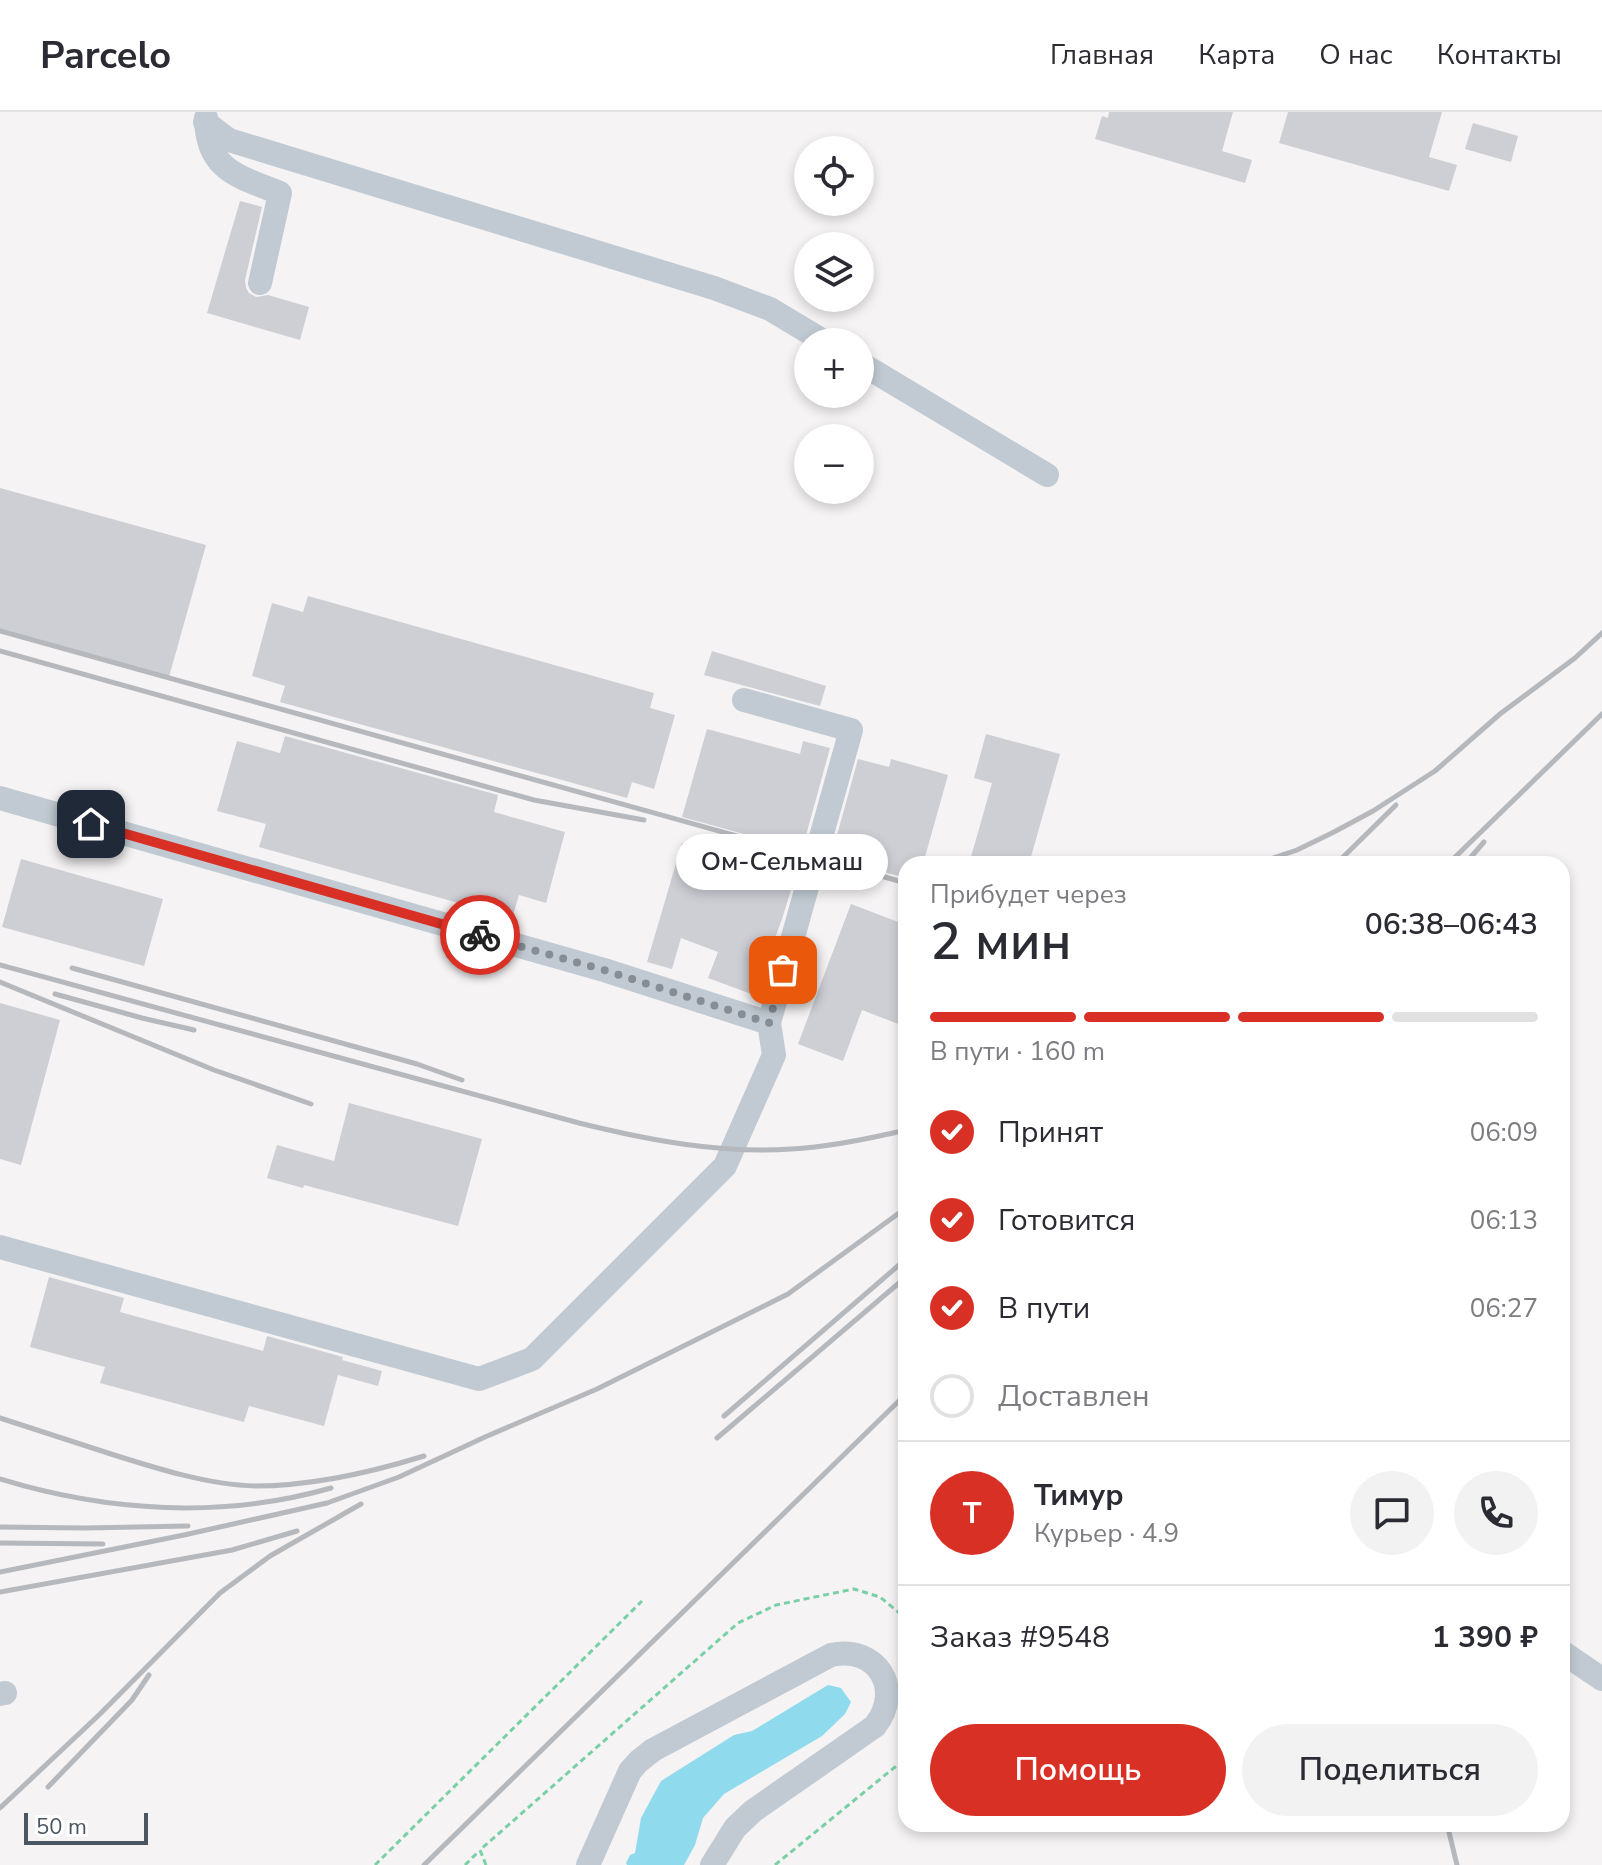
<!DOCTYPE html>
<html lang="ru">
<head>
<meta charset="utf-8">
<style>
	:root { --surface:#fff; --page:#f2f2f3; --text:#2b2b33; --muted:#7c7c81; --line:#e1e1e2; --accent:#d93025 }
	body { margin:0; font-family:"Nunito Sans",sans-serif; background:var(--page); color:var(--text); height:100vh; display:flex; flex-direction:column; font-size:30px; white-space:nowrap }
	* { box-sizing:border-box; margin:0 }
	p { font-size:26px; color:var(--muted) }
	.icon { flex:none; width:44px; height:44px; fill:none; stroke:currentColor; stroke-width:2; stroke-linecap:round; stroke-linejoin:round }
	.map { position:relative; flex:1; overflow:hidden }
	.side { position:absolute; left:898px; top:744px; width:672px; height:976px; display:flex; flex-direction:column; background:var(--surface); border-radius:24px; box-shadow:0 4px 12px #0003 }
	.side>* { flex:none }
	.buttons { position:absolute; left:794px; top:24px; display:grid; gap:16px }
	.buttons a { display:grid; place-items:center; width:80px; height:80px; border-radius:50%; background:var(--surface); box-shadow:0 4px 12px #0003; font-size:40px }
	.scale { position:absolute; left:24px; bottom:20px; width:124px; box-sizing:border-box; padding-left:8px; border:4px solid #4a5661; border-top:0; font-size:22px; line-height:28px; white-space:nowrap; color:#4a5661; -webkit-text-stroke:6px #fff; paint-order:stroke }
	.pin { position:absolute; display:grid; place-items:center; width:68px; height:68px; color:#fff; margin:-34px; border-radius:16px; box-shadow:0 4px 12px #0006 }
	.courier { position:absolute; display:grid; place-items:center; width:80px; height:80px; margin:-40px; border:6px solid #d93025; border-radius:50%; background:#fff; color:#222; box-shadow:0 2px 10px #0007 }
	.bubble { position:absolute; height:56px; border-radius:28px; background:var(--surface); box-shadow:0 4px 12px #0003; font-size:26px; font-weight:600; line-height:56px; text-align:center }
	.summary em { font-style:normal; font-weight:600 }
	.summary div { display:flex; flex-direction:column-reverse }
	.summary { display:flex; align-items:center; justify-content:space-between; height:136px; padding:0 32px }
	h1 { font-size:52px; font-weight:600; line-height:60px }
	.bar { display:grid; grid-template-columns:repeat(4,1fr); gap:12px 8px; align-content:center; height:96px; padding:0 32px }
	.bar i { height:10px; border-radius:6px; background:var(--line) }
	.bar .on { background:var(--accent) }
	.bar p { grid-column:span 4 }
	.line { display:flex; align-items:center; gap:20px; padding:0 32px; border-top:2px solid var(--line) }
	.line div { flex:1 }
	.round { display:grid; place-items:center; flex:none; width:84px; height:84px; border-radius:42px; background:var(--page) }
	ol { padding:0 32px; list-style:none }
	li { display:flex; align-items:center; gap:24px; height:88px }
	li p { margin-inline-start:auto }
	li .icon { padding:8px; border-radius:50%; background:var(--accent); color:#fff; stroke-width:4 }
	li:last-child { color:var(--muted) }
	li i { width:44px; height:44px; border:4px solid var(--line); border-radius:50% }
	.cta { display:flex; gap:16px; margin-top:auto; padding:16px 32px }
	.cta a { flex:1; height:92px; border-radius:48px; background:var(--accent); color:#fff; font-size:32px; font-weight:600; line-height:92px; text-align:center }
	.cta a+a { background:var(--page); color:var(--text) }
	header { display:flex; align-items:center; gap:48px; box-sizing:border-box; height:112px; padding:0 40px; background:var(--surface); border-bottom:2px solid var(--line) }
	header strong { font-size:38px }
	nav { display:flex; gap:44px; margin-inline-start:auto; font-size:28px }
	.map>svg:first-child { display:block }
	.water { fill:#90daee }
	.building { fill:#cdcfd5 }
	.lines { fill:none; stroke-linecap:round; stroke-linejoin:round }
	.path { stroke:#7ad0a6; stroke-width:3; stroke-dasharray:6 4; stroke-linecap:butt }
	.minor { stroke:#c1cad2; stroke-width:24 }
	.rail { stroke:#b5b8bd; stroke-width:5 }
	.done { stroke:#868d94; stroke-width:8; stroke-dasharray:0 14.4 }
	.route { stroke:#d93025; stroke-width:10 }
</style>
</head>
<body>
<header>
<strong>Parcelo</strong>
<nav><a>Главная</a><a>Карта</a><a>О нас</a><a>Контакты</a></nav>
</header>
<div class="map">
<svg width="1602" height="1753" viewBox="0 0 1602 1753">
	<rect width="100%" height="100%" fill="#f5f3f3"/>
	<polygon class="water" points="828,1573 841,1576 851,1590 845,1602 822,1624 724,1682 703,1706 695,1733 684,1753 627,1753 626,1751 630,1743 635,1741 641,1706 661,1669 734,1623 752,1619"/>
	<g class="building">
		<polygon points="1109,0 1233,0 1222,39 1252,48 1245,71 1095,27 1102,4 1108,6"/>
		<polygon points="1288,0 1442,0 1429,45 1457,53 1449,79 1279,31"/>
		<polygon points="1473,11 1518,24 1511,50 1465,37"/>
		<polygon points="240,89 262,95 245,168 246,176 249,181 256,185 268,183 309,195 300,228 207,201"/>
		<polygon points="0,376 206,433 169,565 0,518"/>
		<polygon points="308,484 654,581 650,596 675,603 654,677 632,670 627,686 280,590 285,574 252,564 272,491 303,500"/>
		<polygon points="712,539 826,574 820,594 704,563"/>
		<polygon points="707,617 800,642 803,629 830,636 802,738 682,705"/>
		<polygon points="986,622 1060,642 1029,752 969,752 992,671 974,666"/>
		<polygon points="285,624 498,683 494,700 565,720 546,791 519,783 512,806 259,735 266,712 217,699 237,629 280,641"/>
		<polygon points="858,647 889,655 891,647 948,663 923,752 906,752 906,766 831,745"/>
		<polygon points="682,731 708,739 793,771 782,807 754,883 708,866 718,840 681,826 672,857 647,850"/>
		<polygon points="21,747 163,787 144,854 2,815"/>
		<polygon points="851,792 906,813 906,915 862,898 843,949 798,932"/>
		<polygon points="0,891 60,908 21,1053 0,1047"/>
		<polygon points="349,991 482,1027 458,1114 304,1073 303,1076 267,1066 277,1033 334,1049"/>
		<polygon points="49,1165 124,1186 120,1200 263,1239 267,1224 343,1245 342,1248 382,1259 378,1274 338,1263 324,1314 249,1294 244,1310 100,1271 105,1255 30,1235"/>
	</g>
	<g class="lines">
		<g class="path">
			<polyline points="375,1753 642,1489"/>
			<polyline points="465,1753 479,1739"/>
			<polyline points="486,1753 480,1738 738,1511 776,1493 854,1477 880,1485 903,1504 906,1509"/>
			<polyline points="775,1753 906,1646"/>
		</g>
		<g class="minor">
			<path d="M206 6C207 59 238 64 280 81L260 171"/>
			<polyline points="205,10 229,28 714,176 770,197 825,230"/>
			<polyline points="860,251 1047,363"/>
			<polyline points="0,686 604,858 769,911 851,618 744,588"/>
			<polyline points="0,1135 479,1267 532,1247 725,1054 774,943 769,911"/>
			<polyline points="1562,1540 1602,1567"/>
			<polyline points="0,1582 5,1581"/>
			<path d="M588 1753 630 1659 639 1649 653 1638 831 1543C877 1533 904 1577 875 1614L753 1699 735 1716 712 1753"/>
		</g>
		<g class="rail">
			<polyline points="0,519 906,771"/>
			<polyline points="0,539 534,688 644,708"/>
			<polyline points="1256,752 1297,738 1334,720 1373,699 1435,659 1500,602 1575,546 1602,521"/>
			<polyline points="1336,752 1396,693"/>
			<polyline points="1448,752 1602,602"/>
			<polyline points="1465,752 1484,730"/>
			<path d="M0 853 579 1011C648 1028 720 1042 791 1037 830 1035 868 1027 906 1018"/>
			<polyline points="72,856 417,952 462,968"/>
			<polyline points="0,870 214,958 311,992"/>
			<polyline points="55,882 142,906 194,918"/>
			<polyline points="724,1304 906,1147"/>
			<path d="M0 1306C37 1318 74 1330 111 1342 155 1356 209 1373 255 1374 312 1374 369 1361 424 1344"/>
			<polyline points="717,1326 906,1165"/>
			<path d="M0 1367C107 1400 223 1407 331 1376"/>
			<polyline points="0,1415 85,1416 188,1414"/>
			<polyline points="0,1431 103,1432"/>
			<polyline points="0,1460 184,1423 327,1391 399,1365 485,1325 597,1277 788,1182 906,1096"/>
			<polyline points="0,1480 232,1438 297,1419"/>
			<polyline points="48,1675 132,1588 149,1563"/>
			<polyline points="0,1696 100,1602 220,1481 270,1444 361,1392"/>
			<polyline points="1447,1712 1457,1753"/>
			<polyline points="424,1753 906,1282"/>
		</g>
	</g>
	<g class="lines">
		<polyline class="done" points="480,823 604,858 769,911 783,858"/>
		<polyline class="route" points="91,712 480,823"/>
	</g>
</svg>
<div class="buttons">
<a><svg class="icon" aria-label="locate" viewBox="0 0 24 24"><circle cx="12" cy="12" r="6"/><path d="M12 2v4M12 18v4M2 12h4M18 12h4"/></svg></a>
<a><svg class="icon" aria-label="layers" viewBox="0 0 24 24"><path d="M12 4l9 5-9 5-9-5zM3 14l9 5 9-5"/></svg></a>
<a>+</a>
<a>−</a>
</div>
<div class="scale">50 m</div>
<div class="pin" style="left:783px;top:858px;background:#ea580c"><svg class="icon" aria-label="bag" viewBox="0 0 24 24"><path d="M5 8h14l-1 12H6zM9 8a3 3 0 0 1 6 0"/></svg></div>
<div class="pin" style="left:91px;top:712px;background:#1f2937"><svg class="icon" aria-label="home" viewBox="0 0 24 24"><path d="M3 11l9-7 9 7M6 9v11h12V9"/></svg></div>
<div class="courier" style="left:480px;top:823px"><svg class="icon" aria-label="bike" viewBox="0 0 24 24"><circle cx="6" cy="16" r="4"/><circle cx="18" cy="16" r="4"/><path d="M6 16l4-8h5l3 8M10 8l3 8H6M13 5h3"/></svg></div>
<div class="bubble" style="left:676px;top:722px;width:212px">Ом-Сельмаш</div>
<section class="side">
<div class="summary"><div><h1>2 мин</h1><p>Прибудет через</p></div><em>06:38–06:43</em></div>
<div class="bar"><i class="on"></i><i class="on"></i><i class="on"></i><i></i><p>В пути · 160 m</p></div>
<ol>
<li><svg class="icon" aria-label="check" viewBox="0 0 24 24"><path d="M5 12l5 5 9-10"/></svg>Принят<p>06:09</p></li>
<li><svg class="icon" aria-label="check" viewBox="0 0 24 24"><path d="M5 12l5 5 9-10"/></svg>Готовится<p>06:13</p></li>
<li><svg class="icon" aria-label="check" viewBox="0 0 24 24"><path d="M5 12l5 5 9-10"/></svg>В пути<p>06:27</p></li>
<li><i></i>Доставлен</li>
</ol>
<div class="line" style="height:144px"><b class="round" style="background:var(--accent);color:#fff">Т</b><div><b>Тимур</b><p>Курьер · 4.9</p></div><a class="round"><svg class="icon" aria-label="chat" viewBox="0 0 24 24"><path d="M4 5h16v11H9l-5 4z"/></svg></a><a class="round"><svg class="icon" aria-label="phone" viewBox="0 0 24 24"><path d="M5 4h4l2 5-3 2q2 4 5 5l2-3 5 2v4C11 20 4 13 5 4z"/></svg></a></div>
<div class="line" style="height:104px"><div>Заказ #9548</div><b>1 390 ₽</b></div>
<div class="cta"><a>Помощь</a><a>Поделиться</a></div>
</section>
</div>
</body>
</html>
